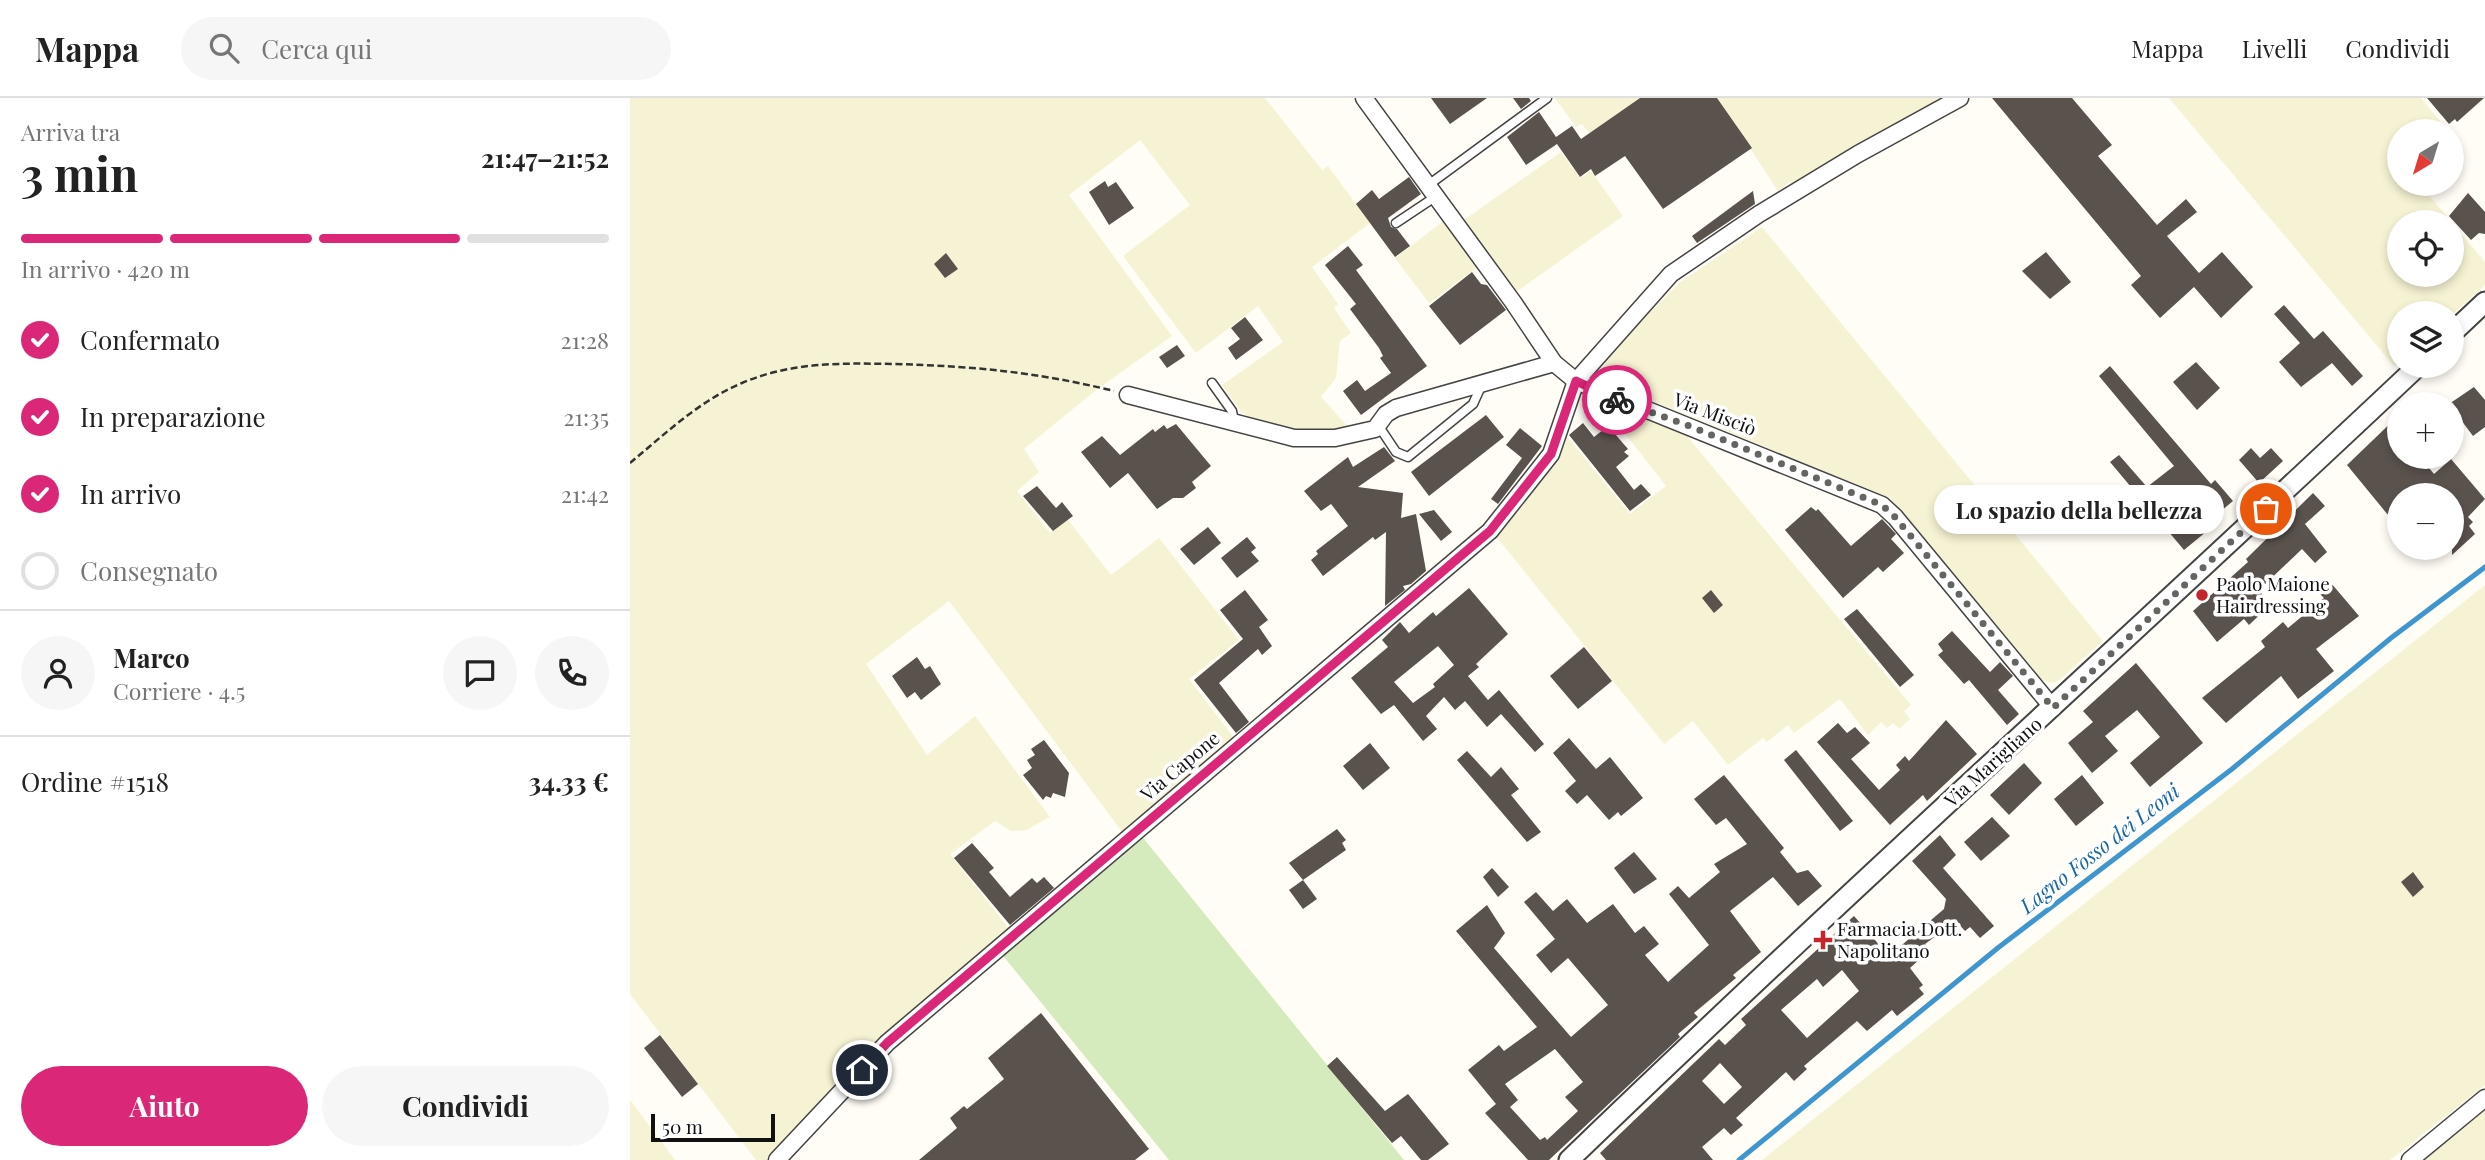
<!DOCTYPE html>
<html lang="it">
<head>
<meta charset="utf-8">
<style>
	:root { --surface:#fff; --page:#f6f6f6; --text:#222; --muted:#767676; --line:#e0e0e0; --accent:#db2777 }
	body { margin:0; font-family:"Playfair Display",serif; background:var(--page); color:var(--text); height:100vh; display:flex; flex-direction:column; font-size:26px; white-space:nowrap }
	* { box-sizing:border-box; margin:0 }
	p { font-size:23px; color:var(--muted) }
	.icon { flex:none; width:38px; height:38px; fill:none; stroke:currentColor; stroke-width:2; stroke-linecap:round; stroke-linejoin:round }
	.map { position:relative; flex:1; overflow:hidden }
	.drawer { display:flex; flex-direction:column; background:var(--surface); width:630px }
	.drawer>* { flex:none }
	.needle { width:46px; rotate:218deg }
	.fabs { position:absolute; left:1757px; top:21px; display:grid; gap:14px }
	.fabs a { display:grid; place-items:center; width:77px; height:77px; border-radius:50%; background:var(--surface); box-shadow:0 4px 10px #0003; font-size:35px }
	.scale { position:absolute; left:21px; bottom:18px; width:124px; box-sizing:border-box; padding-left:7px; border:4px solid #111; border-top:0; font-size:19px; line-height:24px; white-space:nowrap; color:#111; -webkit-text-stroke:5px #fff; paint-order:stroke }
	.pin { position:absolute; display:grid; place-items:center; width:60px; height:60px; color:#fff; margin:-30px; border:4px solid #fff; border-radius:50%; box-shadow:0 2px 7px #0007 }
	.courier { position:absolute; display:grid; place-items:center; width:70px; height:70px; margin:-35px; border:5px solid #db2777; border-radius:50%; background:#fff; color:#222; box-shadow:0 2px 9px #0007 }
	.bubble { position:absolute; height:49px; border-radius:24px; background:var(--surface); box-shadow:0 4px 10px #0003; font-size:23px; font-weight:700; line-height:49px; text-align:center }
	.head em { font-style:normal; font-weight:700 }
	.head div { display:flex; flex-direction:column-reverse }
	.head { display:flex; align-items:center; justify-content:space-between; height:119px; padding:0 21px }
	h1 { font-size:46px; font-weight:700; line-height:52px }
	.bar { display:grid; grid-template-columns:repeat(4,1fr); gap:10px 7px; align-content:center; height:84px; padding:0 21px }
	.bar i { height:9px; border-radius:5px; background:var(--line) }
	.bar .current { background:var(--accent) }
	.bar p { grid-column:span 4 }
	.line { display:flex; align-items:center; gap:18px; padding:0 21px; border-top:2px solid var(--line) }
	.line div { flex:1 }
	.round { display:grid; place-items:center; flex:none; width:74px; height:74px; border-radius:37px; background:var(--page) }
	ol { padding:0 21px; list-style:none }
	li { display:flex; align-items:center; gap:21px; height:77px }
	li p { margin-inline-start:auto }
	li .icon { padding:7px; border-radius:50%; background:var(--accent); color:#fff; stroke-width:4 }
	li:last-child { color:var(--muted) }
	li i { width:38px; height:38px; border:4px solid var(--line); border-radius:50% }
	.primary-button { display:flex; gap:14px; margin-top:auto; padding:14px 21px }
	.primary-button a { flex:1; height:80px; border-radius:42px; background:var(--accent); color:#fff; font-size:28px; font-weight:700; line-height:80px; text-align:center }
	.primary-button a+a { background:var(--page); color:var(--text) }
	header { display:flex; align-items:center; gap:42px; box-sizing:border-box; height:98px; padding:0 35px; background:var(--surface); border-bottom:2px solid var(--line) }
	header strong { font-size:33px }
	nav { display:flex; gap:38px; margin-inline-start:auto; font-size:24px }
	.search { width:490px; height:63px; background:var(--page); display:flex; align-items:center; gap:18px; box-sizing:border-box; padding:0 24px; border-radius:38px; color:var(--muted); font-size:26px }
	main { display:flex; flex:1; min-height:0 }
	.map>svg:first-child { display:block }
	.farmland { fill:#f6f3d4; fill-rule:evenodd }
	.green { fill:#d5ebbd }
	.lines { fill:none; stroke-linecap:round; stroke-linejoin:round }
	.stream { stroke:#3f96cf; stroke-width:5 }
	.building { fill:#5a524d; fill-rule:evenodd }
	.service-casing { stroke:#444; stroke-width:11 }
	.minor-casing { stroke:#444; stroke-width:19 }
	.tertiary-casing { stroke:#444; stroke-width:23 }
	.path { stroke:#333; stroke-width:2.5; stroke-dasharray:7 3.5; stroke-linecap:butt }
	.service { stroke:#fff; stroke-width:8 }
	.minor { stroke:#fff; stroke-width:16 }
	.tertiary { stroke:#fff; stroke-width:19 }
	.done { stroke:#646461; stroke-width:7; stroke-dasharray:0 12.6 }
	.route { stroke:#db2777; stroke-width:9 }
	.poi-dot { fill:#c4262e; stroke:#fff; stroke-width:2.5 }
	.labels { text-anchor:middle; stroke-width:7; stroke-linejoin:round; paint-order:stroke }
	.street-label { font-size:19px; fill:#111; stroke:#fff }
	.poi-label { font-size:19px; fill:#111; stroke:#fff; text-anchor:start }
	.water-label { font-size:21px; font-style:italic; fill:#1768a6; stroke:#fff }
</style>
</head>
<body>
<header>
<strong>Mappa</strong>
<div class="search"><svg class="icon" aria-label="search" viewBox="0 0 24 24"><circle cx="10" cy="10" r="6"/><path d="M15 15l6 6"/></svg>Cerca qui</div>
<nav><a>Mappa</a><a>Livelli</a><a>Condividi</a></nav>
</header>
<main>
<section class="drawer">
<div class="head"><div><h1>3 min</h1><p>Arriva tra</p></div><em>21:47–21:52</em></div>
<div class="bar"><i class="current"></i><i class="current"></i><i class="current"></i><i></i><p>In arrivo · 420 m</p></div>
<ol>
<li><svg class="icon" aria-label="check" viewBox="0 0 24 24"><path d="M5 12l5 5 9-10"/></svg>Confermato<p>21:28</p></li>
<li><svg class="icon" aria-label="check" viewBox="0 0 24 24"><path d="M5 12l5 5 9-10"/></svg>In preparazione<p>21:35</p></li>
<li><svg class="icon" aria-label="check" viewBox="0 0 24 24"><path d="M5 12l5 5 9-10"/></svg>In arrivo<p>21:42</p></li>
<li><i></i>Consegnato</li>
</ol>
<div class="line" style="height:126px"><a class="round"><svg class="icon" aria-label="person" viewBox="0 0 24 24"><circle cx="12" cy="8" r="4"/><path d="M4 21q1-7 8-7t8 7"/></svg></a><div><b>Marco</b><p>Corriere · 4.5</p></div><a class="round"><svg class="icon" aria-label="chat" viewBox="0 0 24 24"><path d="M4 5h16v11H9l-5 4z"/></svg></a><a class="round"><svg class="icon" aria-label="phone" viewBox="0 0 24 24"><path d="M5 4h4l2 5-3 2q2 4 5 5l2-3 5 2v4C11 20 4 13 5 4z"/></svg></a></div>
<div class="line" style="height:91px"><div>Ordine #1518</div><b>34.33 €</b></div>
<div class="primary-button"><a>Aiuto</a><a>Condividi</a></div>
</section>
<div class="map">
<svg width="1855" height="1062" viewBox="0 0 1855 1062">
	<rect width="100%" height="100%" fill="#fffdf5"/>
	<g class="farmland">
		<polygon points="0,0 635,0 692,72 698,68 740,125 682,169 708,206 704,210 721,235 710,243 706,280 691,299 720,331 704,333 658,330 622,322 610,312 592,287 653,244 628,208 566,255 493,158 560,107 510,42 439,97 542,238 466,292 394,351 409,374 387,393 420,435 438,422 481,477 529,440 609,542 559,581 605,641 493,735 319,503 236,566 297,657 345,618 420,719 396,732 381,733 365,723 320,756 379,831 260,934 209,983 138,1062 126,1062 0,896"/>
		<polygon points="925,0 1010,0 959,35 952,26 946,29"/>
		<polygon points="1087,0 1319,0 1170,86 1159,84 1148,93"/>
		<path d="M1539 0H1791L1818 33H1769V86H1797L1793 90 1855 164V187L1822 217 1769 215V264L1764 268ZM1769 124H1822V177H1769Z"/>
		<polygon points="1822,38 1835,55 1822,66"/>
		<polygon points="931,54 950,80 961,73 993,118 886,194 834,122"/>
		<polygon points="815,122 849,168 799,205 765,160"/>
		<polygon points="1132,129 1473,543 1427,584 1419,585 1404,576 1260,400 976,284 973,270 981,254 1049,185"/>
		<polygon points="956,294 1057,338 1281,607 1274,613 1280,621 1269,631 1263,625 1257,630 1251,624 1238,637 1210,601 1164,635 1158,627 1137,644 1133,640 1098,667 1063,623 1034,646 864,436 934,335 1000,416 1036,388 990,329 951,301"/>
		<polygon points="1855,487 1855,987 1760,1062 1132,1062"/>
		<polygon points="0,1002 45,1062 0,1062"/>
		<polygon points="1855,1007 1855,1062 1787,1062"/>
	</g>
	<polygon class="green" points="510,736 774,1062 539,1062 370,854"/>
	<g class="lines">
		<polyline class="stream" points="1109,1062 1369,849 1602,671 1761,540 1855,469"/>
	</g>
	<g class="building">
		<polygon points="801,0 857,0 820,26"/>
		<polygon points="883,0 899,0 901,3 891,11"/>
		<polygon points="1010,0 1087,0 1122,50 1033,111 995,58 965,78 961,71 950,79 927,46 896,67 877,39 909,14 926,39 942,28 951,41"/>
		<polygon points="1362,0 1442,0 1482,47 1468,58 1527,127 1556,101 1567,114 1537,138 1569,175 1592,154 1623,189 1591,220 1564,189 1530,220 1501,187 1511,178"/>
		<polygon points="1797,0 1854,0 1827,24 1825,21 1819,26"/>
		<polygon points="779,79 791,96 758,120 761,129 767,131 780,148 765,159 726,106 742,92 749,101"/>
		<polygon points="475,83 478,89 486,84 504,110 479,127 459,94"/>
		<polygon points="1123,93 1125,106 1067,145 1062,138"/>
		<polygon points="1838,95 1855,114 1855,136 1849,135 1841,142 1819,118"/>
		<polygon points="718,148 733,167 726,172 797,268 731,317 713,293 727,282 735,293 761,275 750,260 753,258 749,250 720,211 726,206 695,167"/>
		<polygon points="1416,154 1441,184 1420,201 1392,173"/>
		<polygon points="316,155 328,171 315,180 304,166"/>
		<polygon points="842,174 851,186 857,187 876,212 830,247 799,208"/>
		<polygon points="1654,207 1684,241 1693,233 1733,278 1722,288 1702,265 1671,289 1649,264 1670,245 1644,216"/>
		<polygon points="615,219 633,242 606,262 598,250 610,241 601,230"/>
		<polygon points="547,247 555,258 537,270 529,259"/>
		<polygon points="1566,264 1590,290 1567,312 1543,284"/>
		<polygon points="1480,268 1581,386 1585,382 1603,403 1579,423 1582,429 1554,452 1480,364 1489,357 1517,389 1544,368 1469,278"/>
		<polygon points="1844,289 1855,302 1855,329 1843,338 1819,306"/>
		<polygon points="856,317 874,339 799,398 781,374"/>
		<polygon points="1769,317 1769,359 1790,359 1804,376 1821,361 1855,401 1838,419 1843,424 1839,428 1845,436 1822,457 1822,397 1769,397 1769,408 1758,417 1717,367"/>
		<polygon points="953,325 964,339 978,328 998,351 994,354 999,358 986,369 1004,392 1011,386 1021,397 1000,413 939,337"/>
		<polygon points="546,326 581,368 562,384 566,390 553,400 543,400 527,411 498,375 480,390 451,354 472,338 490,357 523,331 525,334 534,327 537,331"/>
		<polygon points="890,330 912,348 868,406 861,401 892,360 876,347"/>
		<polygon points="754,349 765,363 728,389 773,395 771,420 786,416 796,473 781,486 773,488 775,492 755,508 756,434 745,442 743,439 693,478 681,462 688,456 686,453 718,428 701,406 691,413 674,393 718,359 723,369"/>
		<polygon points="1621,350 1630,360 1641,350 1653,363 1629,385 1609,362"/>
		<polygon points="407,388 426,410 432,404 443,418 423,433 393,398"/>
		<polygon points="1683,395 1695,408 1675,426 1697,454 1685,465 1672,451 1629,492 1640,507 1619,527 1614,521 1587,544 1563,513 1618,464 1616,461"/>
		<polygon points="1181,409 1186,413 1188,411 1221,448 1252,421 1266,436 1261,441 1274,455 1253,474 1248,469 1213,500 1155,432"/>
		<polygon points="804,412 822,434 811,443 789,416"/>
		<polygon points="578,429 591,445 564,467 550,451"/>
		<polygon points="617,439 626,450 621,454 629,463 607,480 591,460"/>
		<polygon points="1701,485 1729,518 1686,551 1704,573 1668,601 1651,578 1596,625 1572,600 1635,549 1631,543 1653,524 1658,530 1694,500 1689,495"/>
		<path d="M839 490 878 536 846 566 849 569 838 578 858 602 869 592 914 646 905 654 871 616 857 629 835 603 825 612 814 599 796 618 807 631 793 643 764 607 751 616 721 580 758 549 752 542 770 524 779 535 803 514 806 518ZM808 548 824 567 803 586 805 589 783 605 764 584Z"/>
		<polygon points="615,492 638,522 629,529 642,548 632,557 628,551 589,585 619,624 606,635 564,582 613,541 590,512"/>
		<polygon points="1081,492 1093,507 1084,515 1072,500"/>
		<polygon points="1227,511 1284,577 1270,589 1214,521"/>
		<polygon points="1322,533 1360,574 1370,564 1383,578 1368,592 1389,616 1377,627 1339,582 1334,586 1308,557 1313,553 1308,546"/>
		<polygon points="954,549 982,583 948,611 920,578"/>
		<polygon points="287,559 295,571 300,568 311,586 291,602 285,594 277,600 262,578"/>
		<polygon points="1506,565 1573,645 1520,689 1500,665 1530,639 1507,612 1475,638 1488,653 1462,675 1438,645 1463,624 1453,613"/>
		<polygon points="1316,622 1347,656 1297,703 1293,697 1260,727 1187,644 1208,625 1217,635 1225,629 1240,645 1221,661 1249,692 1270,672 1266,667 1275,658 1279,663"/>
		<polygon points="939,640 966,671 980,659 1013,700 991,718 988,714 979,722 957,697 947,706 935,693 946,683 923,655"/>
		<polygon points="414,642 439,675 435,699 423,695 421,700 416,698 413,702 393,677 402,670 397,662 405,657 401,651"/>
		<polygon points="740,645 760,670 733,692 713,668"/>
		<polygon points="1166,652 1223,723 1210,733 1154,662"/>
		<polygon points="837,653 861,679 871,669 889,691 881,697 911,734 897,744 827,662"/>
		<polygon points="1394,665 1412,685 1379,717 1360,697"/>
		<path d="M1094 677 1154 750 1150 754 1167 775 1178 772 1192 788 1168 808 1143 779 1100 813 1131 854 1103 877 1106 880 1064 915 1068 919 1048 936 1050 939 919 1062H898L855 1015 866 1006 838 972 869 947 874 953 907 929 826 833 857 807 875 835 864 850 941 939 978 907 938 860 921 875 906 857 925 841 894 804 906 794 923 813 937 801 957 825 983 806 1005 835 1014 828 1029 846 1015 857 1038 884 1079 847 1039 796 1048 788 1059 800 1090 774 1084 766 1117 746 1096 720 1086 727 1064 701ZM925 951 953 984 935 999 948 1013 917 1042 915 1039 910 1042 880 1009 888 1002 875 986Z"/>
		<polygon points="1452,677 1474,705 1446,728 1424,701"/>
		<polygon points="1362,719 1380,738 1351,763 1334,744"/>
		<polygon points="707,731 716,742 712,745 716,752 673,782 659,765"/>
		<path d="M1310 737 1326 757 1313 770 1364 828 1350 840 1340 829 1335 833 1326 823 1295 846 1300 852 1280 870 1293 887 1289 890 1294 896 1267 918 1262 912 1237 933 1227 923 1174 968 1177 971 1164 983 1156 974 1106 1020 1113 1027 1101 1037 1094 1030 1072 1049 1083 1062H976L970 1055 1089 941 1095 947 1116 927 1111 921 1224 818 1259 858 1314 811 1316 801 1282 763ZM1212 872 1229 893 1177 940 1151 912 1187 881 1193 889ZM1090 965 1112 989 1094 1006 1072 983Z"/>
		<polygon points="342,745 364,770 359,774 380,799 402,780 407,785 414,779 424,790 380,827 324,760"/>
		<polygon points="1004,754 1027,781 1004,796 984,770"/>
		<polygon points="862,770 879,789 868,799 853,779"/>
		<polygon points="1783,774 1794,789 1783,799 1771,784"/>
		<polygon points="673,782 687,801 673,811 659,792"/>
		<polygon points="411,915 519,1051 505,1062 289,1062 327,1030 320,1020 334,1008 337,1011 374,981 358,960"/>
		<polygon points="30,937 68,986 52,999 14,950"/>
		<polygon points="707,959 755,1013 778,996 819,1046 798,1062 791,1062 771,1038 762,1045 697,968"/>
	</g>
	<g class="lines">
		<g class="service-casing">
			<g id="service">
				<polyline points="797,88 917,0"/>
				<polyline points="766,125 805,99"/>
				<polyline points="582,285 602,313 604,324"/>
				<polyline points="748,327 766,354 778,359 843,306 852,286"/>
			</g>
		</g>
		<g class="minor-casing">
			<g id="minor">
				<polyline points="734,0 883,204 924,265 946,283 1252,407 1265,419 1423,610"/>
				<polyline points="498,297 664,340 705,340 745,331 756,316 766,310 924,265"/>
				<polyline points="147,1062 257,945 860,433 921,356 946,283 1041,176 1129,116 1228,56 1330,0"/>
				<polyline points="1780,1062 1855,1000"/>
			</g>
		</g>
		<g class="tertiary-casing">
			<g id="tertiary">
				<polyline points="1822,235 1855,204"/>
				<path d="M939 1062C1218 793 1506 534 1788 268"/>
			</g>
		</g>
		<path class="path" d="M0 365C35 336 69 303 112 285 161 264 211 265 263 266 342 268 407 274 484 293"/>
		<use href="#service" class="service"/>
		<use href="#minor" class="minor"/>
		<use href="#tertiary" class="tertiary"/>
	</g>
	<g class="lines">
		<polyline class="done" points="987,302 1062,329 1252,407 1265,419 1423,610 1636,411"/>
		<polyline class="route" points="232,972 257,945 860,433 921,356 946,283 987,302"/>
	</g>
	<g class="poi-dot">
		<circle cx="1572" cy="497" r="7"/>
		<path d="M1189.5 831.5h7v7h7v7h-7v7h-7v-7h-7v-7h7z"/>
	</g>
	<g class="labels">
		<g class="street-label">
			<text transform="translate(1085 316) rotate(21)" y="7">Via Misciò</text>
			<text transform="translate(1363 664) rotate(-42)" y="7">Via Marigliano</text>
			<text transform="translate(550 668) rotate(-40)" y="7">Via Capone</text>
		</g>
		<g class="poi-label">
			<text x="1586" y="493">Paolo Maione<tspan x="1586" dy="22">Hairdressing</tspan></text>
			<text x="1207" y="838">Farmacia Dott.<tspan x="1207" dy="22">Napolitano</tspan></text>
		</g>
		<g class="water-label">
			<text transform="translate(1470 751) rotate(-38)" y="7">Lagno Fosso dei Leoni</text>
		</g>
	</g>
</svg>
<div class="fabs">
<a><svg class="needle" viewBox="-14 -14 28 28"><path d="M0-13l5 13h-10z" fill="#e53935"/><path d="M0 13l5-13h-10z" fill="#767676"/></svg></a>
<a><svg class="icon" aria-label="locate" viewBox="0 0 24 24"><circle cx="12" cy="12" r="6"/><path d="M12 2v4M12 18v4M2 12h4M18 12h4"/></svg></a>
<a><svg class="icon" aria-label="layers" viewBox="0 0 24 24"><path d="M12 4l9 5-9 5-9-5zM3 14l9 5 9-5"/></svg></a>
<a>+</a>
<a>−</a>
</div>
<div class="scale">50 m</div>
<div class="pin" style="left:1636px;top:411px;background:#ea580c"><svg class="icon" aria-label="bag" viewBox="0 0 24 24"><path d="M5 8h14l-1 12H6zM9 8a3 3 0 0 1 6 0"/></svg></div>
<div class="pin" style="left:232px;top:972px;background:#1f2937"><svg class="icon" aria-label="home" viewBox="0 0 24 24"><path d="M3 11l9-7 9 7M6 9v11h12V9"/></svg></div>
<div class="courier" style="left:987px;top:302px"><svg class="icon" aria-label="bike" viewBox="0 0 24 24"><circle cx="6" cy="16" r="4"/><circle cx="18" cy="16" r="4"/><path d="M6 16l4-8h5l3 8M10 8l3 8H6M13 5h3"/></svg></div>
<div class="bubble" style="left:1304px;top:387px;width:290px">Lo spazio della bellezza</div>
</div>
</main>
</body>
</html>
